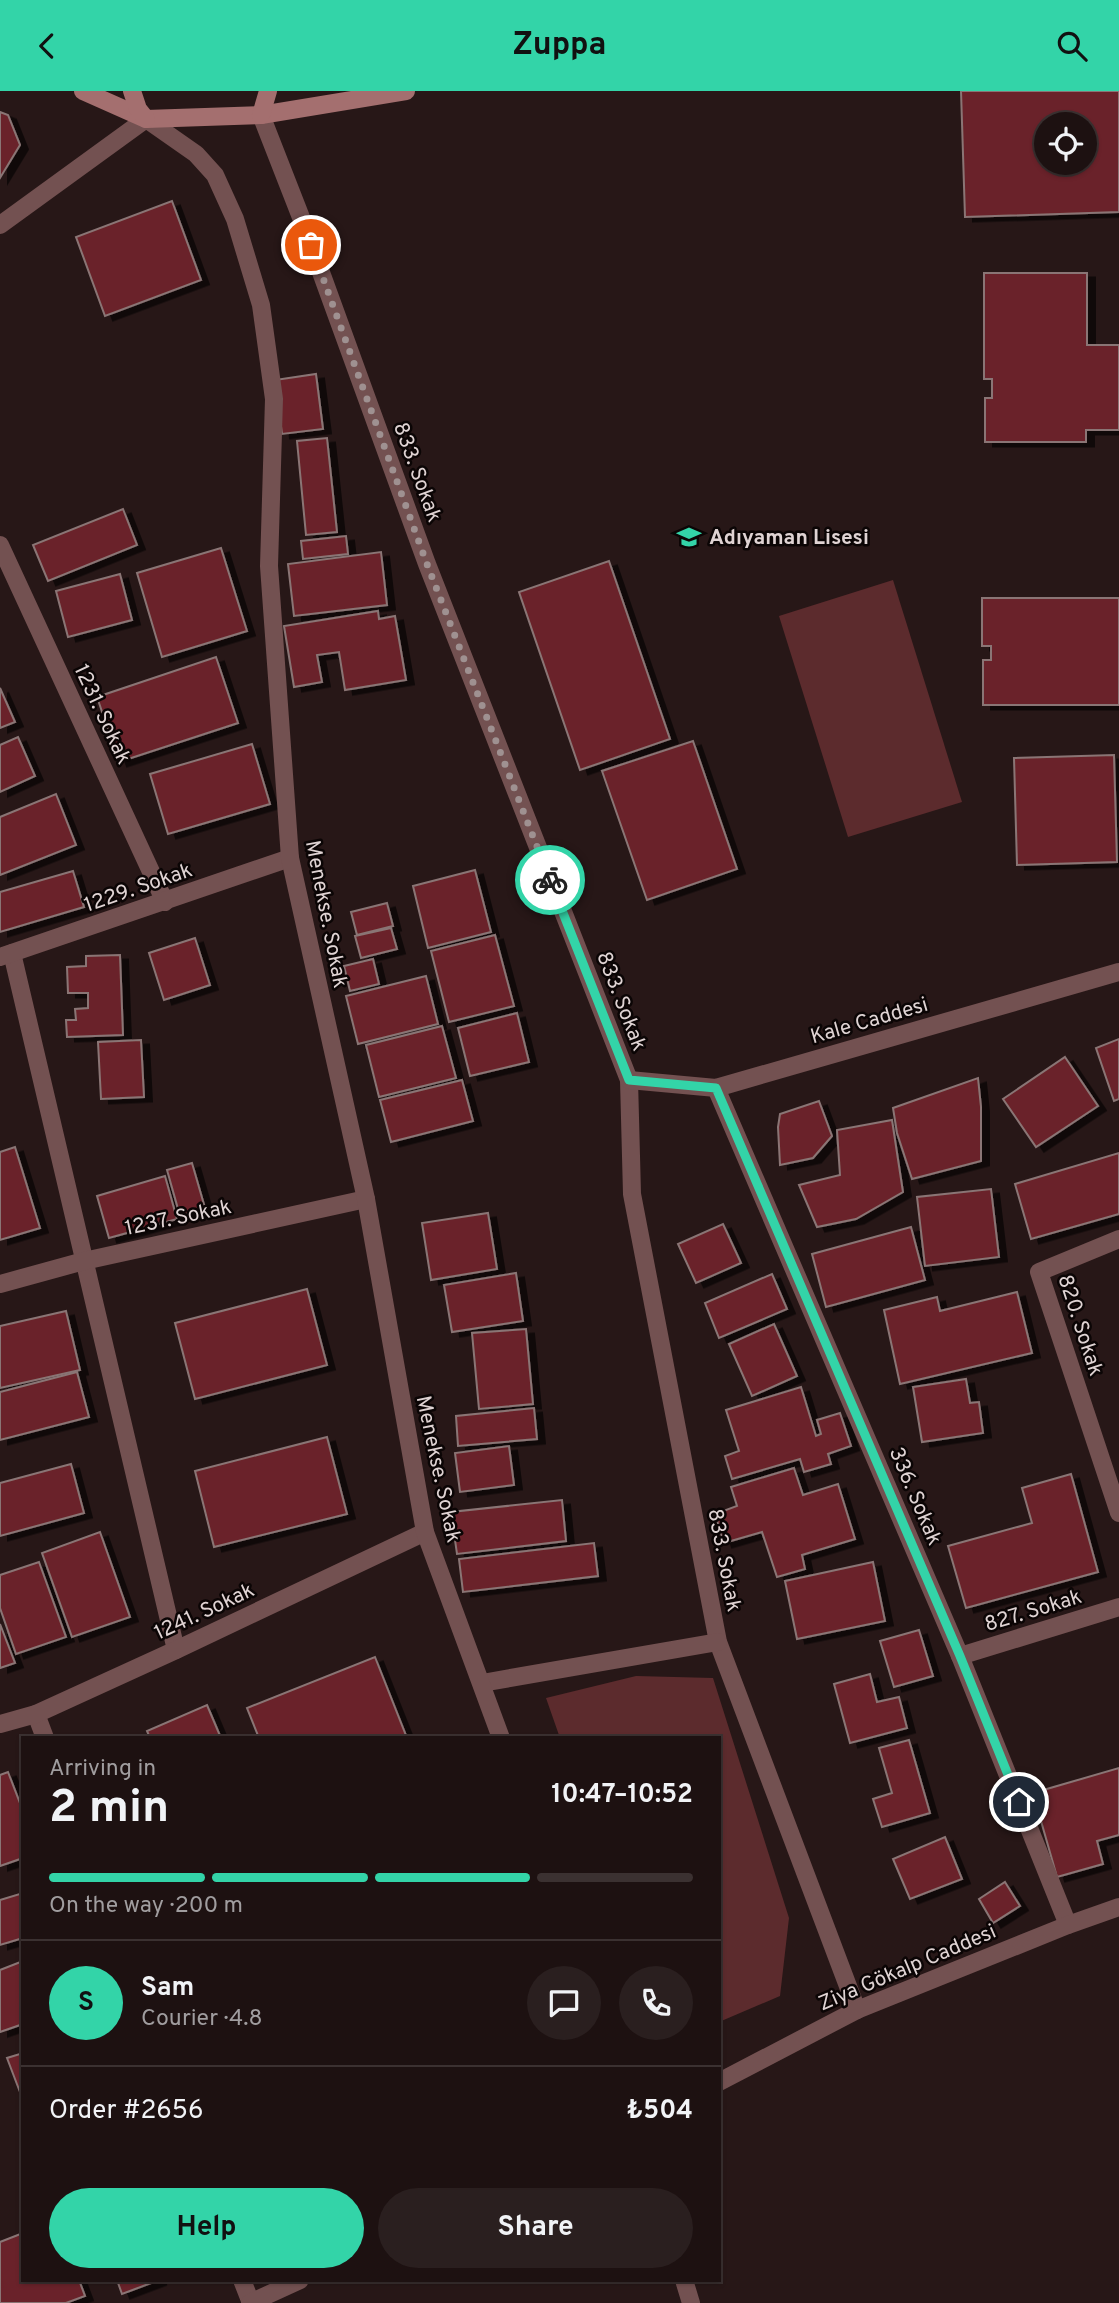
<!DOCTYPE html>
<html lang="en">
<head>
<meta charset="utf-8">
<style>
	:root { --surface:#1d1111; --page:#2a1f1f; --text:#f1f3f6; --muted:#a09d9f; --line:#3b3131; --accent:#33d4a8 }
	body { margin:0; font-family:Overpass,sans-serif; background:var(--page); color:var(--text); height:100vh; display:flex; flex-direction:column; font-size:26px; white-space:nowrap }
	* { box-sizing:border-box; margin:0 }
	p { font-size:23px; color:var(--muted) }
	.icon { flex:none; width:38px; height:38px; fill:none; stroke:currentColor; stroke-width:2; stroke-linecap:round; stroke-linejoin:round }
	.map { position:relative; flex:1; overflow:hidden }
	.details { position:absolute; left:21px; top:1645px; width:700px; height:546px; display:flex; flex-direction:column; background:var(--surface); border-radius:0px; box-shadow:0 2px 5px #0004,0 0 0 2px var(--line) }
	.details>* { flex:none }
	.fabs { position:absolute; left:1034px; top:21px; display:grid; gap:14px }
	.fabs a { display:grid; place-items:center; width:63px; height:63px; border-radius:50%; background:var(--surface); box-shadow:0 2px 5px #0004,0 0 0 2px var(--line); font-size:35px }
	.pin { position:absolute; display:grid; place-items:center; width:60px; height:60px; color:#fff; margin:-30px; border:4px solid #fff; border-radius:50%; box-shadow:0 2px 7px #0007 }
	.courier { position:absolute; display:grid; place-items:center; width:70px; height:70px; margin:-35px; border:5px solid #33d4a8; border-radius:50%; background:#fff; color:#222; box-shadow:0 2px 9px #0007 }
	.summary em { font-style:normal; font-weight:700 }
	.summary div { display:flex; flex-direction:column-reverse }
	.summary { display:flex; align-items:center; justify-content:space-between; height:119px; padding:0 28px }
	h1 { font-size:46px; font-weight:700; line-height:52px }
	.bar { display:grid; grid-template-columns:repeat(4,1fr); gap:10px 7px; align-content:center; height:84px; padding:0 28px }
	.bar i { height:9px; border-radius:5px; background:var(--line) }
	.bar .on { background:var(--accent) }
	.bar p { grid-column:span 4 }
	.line { display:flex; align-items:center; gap:18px; padding:0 28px; border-top:2px solid var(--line) }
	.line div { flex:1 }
	.round { display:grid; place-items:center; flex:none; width:74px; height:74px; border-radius:37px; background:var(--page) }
	.primary-button { display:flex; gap:14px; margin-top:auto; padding:14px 28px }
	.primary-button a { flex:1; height:80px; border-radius:42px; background:var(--accent); color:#111; font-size:28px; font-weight:700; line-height:80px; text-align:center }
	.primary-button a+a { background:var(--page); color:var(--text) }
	header { display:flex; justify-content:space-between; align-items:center; height:91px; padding:0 28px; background:var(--accent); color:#111; font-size:32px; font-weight:700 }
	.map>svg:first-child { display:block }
	.green { fill:#5c2b2d }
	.building { fill:#6b2429; stroke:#8a7575; stroke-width:2; fill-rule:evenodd; filter:url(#shadow) }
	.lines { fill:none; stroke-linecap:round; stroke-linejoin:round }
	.minor { stroke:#735151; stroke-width:18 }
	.tertiary { stroke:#735151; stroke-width:18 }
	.secondary { stroke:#a46f6f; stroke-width:18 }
	.done { stroke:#9f9191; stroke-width:7; stroke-dasharray:0 12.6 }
	.route { stroke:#33d4a8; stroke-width:9 }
	.labels { text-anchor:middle; stroke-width:5; stroke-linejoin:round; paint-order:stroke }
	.street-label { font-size:21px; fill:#dfd3d3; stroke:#0b0505 }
	.poi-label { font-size:21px; font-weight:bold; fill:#dfd3d3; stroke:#0b0505; text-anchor:start }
</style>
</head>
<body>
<header><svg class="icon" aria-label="back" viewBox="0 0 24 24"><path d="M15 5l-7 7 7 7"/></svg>Zuppa<svg class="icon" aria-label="search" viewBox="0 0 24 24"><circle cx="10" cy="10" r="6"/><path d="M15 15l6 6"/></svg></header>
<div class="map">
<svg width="1119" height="2212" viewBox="0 0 1119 2212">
	<defs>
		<filter id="shadow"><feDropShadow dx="8" dy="4.5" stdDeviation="0" flood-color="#0009"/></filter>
	</defs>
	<rect width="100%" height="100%" fill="#271717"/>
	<g class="green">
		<polygon points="893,489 962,711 848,746 779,525"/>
		<polygon points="636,1585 713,1587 789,1827 780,1905 719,1931 719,1647 560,1647 546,1607"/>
	</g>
	<g class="building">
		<path d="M961 0H1119V121L965 126ZM1046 33H1085V72H1046Z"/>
		<polygon points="0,21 8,24 20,54 0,87"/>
		<polygon points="172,110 201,189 105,225 76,146"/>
		<polygon points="984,182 1087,182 1087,254 1119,254 1119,339 1086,339 1086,351 985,351 985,307 992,307 992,288 984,288"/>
		<polygon points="316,283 323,338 282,343 275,289"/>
		<polygon points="327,347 337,441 306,444 297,350"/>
		<polygon points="123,418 137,454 48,490 33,454"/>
		<polygon points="346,445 348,463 303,468 301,450"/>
		<polygon points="221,457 247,540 162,566 137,482"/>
		<polygon points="381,461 387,514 294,525 288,473"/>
		<polygon points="609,470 670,648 580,679 519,501"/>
		<polygon points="120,483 132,529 68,546 56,500"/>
		<polygon points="982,507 1119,507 1119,614 983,614 983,569 991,569 991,555 982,555"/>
		<polygon points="378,520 379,528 395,525 406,589 345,599 339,561 317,564 322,591 294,596 284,535"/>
		<polygon points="216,566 238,632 119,671 97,606"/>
		<polygon points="0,597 15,631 0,637"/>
		<polygon points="18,646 35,685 0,701 0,654"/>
		<polygon points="693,650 737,778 647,809 602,680"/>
		<polygon points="252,653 270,713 168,743 150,683"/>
		<polygon points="1114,664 1117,771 1017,774 1014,667"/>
		<polygon points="56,703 76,754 0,784 0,726"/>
		<polygon points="475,779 491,841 428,857 413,795"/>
		<polygon points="73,780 84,816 0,841 0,801"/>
		<polygon points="387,812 393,835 357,844 351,821"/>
		<polygon points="391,837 397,858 361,867 355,845"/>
		<polygon points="495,844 514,915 449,931 431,860"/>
		<polygon points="195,847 210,894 164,909 149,862"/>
		<polygon points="120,864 123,944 67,946 66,929 76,929 75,918 88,917 88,902 68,902 67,876 86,875 86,865"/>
		<polygon points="373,868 379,893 350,900 344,875"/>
		<polygon points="426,885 438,933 358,953 346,905"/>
		<polygon points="517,922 529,971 470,985 458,937"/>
		<polygon points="442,935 456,987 379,1006 366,954"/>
		<polygon points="1119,948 1119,1008 1114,1010 1096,957"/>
		<polygon points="141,949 144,1006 101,1008 98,951"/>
		<polygon points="1065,966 1098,1015 1036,1056 1003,1008"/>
		<polygon points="978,987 981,1016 981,1070 912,1088 897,1042 893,1017"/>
		<polygon points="462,989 473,1030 391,1051 380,1009"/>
		<polygon points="819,1010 832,1045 813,1067 780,1074 778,1036 780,1023"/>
		<polygon points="892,1029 903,1101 856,1128 817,1136 799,1094 840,1084 837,1039"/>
		<polygon points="15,1056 40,1137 0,1149 0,1061"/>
		<polygon points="1119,1062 1119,1123 1031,1148 1015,1093"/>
		<polygon points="192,1072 205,1117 180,1125 167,1079"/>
		<polygon points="165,1085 177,1128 109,1147 97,1105"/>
		<polygon points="991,1098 999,1166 925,1175 917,1106"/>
		<polygon points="488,1122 497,1178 431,1189 422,1132"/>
		<polygon points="723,1133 741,1172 696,1192 678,1153"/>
		<polygon points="911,1136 925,1189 826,1216 812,1163"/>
		<polygon points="516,1182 523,1230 452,1241 444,1194"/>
		<polygon points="772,1183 787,1218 719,1247 705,1212"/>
		<polygon points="307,1198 327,1274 195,1308 175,1232"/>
		<polygon points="1017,1201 1032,1262 900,1293 884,1219 937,1206 940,1220"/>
		<polygon points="66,1220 80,1279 0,1297 0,1235"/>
		<polygon points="774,1233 797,1285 752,1305 729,1253"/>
		<polygon points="526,1238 533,1313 479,1318 472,1242"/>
		<polygon points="77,1281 89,1326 0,1349 0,1301"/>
		<polygon points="966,1288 970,1312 979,1311 983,1342 922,1351 913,1296"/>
		<polygon points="801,1296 816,1345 821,1343 817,1329 840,1322 851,1355 828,1363 831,1373 804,1381 800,1368 732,1388 725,1365 739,1360 726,1319"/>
		<polygon points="534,1317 537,1348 458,1355 456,1325"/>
		<polygon points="327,1346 347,1423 214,1456 195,1380"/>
		<polygon points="509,1355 514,1394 460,1401 455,1362"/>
		<polygon points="71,1373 84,1422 0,1445 0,1392"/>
		<polygon points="794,1377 803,1404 838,1393 855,1448 802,1464 805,1478 777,1486 762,1441 724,1452 715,1423 737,1415 731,1396"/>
		<polygon points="1071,1383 1098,1481 966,1517 948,1455 1032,1432 1022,1397"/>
		<polygon points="562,1409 566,1450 457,1463 451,1421"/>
		<polygon points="100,1441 130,1526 72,1546 42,1462"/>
		<polygon points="594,1452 598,1485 463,1501 459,1468"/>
		<polygon points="39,1471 66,1546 16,1563 0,1517 0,1484"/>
		<polygon points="873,1471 885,1530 797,1548 785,1490"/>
		<polygon points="0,1533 15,1572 0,1577"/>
		<polygon points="919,1539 933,1585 894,1596 880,1550"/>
		<polygon points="375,1566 407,1647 259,1647 247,1617"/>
		<polygon points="870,1583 877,1611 899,1606 907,1637 850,1652 834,1593"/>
		<polygon points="207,1614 221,1647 150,1647 147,1640"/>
		<polygon points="909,1649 930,1722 882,1736 873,1708 892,1702 879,1657"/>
		<polygon points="1119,1677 1119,1744 1097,1750 1103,1773 1057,1786 1033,1702"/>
		<polygon points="8,1681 23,1720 23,1767 0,1775 0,1684"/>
		<polygon points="945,1746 962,1788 910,1808 893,1768"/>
		<polygon points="1005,1791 1020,1815 993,1832 979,1808"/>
		<polygon points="23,1802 23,1847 0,1854 0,1809"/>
		<polygon points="23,1870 23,1933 0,1941 0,1879"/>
		<polygon points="23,1962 23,2009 7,1967"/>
		<polygon points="23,2142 23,2189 79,2189 85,2205 66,2212 0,2212 0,2151"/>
		<polygon points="117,2189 159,2189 122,2203"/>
	</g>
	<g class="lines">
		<g class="minor">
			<polyline points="261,24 302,129 427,473 629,989 632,1103 718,1551 857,1919"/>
			<polyline points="0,454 165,811"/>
			<polyline points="12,862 176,1559"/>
			<polyline points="0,866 290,767"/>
			<polyline points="716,997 960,1565 1068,1834"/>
			<polyline points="1119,1148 1039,1181 1119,1422"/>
			<polyline points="0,1193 84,1170 366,1108"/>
			<polyline points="960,1565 1119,1516"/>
			<polyline points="482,1592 718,1551"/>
			<polyline points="36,1623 45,1647"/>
			<polyline points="0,1633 36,1623 176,1559 425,1441"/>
			<polyline points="242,2189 251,2212"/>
			<polyline points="684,2189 691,2212"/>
		</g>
		<g class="tertiary">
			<polyline points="0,134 146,28 196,63 215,84 235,128 261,214 274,308 269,475 290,767 366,1108 425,1441 501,1647"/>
			<polyline points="629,989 716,997 1119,881"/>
			<polyline points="719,1991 857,1919 1068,1834 1119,1816"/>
			<polyline points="250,2212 300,2189"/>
		</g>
		<g class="secondary">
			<polyline points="83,0 146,28 261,24 406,0"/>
			<polyline points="132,0 138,18 146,28"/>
			<polyline points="261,24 268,0"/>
		</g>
	</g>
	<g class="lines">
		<polyline class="done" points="311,154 427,473 550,789"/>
		<polyline class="route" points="550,789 629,989 716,997 960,1565 1019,1711"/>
	</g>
	<defs>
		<g id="school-bare" transform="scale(1.89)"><path d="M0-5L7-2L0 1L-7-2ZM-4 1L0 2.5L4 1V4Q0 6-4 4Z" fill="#33d4a8" stroke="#0b0505" stroke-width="2.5" paint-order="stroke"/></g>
	</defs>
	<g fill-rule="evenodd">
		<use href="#school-bare" x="689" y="446"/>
	</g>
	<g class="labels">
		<g class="street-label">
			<text transform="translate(418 381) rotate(70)" y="7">833. Sokak</text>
			<text transform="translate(103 623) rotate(65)" y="7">1231. Sokak</text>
			<text transform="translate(138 796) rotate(-19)" y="7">1229. Sokak</text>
			<text transform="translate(327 823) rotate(79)" y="7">Menekse. Sokak</text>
			<text transform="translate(622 910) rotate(69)" y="7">833. Sokak</text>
			<text transform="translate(869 929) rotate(-16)" y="7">Kale Caddesi</text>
			<text transform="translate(178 1126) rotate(-12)" y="7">1237. Sokak</text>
			<text transform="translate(1081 1234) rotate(72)" y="7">820. Sokak</text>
			<text transform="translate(439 1378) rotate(78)" y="7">Menekse. Sokak</text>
			<text transform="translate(916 1405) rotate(67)" y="7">336. Sokak</text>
			<text transform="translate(725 1469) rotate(79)" y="7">833. Sokak</text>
			<text transform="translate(1033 1519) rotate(-17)" y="7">827. Sokak</text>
			<text transform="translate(204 1520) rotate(-25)" y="7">1241. Sokak</text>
			<text transform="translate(907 1876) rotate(-23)" y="7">Ziya Gökalp Caddesi</text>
		</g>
		<g class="poi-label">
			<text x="709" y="453">Adıyaman Lisesi</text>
		</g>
	</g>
</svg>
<div class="fabs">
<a><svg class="icon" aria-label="locate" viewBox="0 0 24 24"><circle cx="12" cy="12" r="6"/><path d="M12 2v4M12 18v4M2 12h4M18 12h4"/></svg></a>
</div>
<div class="pin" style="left:311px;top:154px;background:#ea580c"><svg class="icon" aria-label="bag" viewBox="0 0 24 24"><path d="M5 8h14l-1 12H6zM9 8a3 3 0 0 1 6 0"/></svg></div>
<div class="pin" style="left:1019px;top:1711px;background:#1f2937"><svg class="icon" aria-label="home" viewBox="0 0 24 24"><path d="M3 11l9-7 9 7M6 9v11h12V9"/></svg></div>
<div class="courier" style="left:550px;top:789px"><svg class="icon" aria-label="bike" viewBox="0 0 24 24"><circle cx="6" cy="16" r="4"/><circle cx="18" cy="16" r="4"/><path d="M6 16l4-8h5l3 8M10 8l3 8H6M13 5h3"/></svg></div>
<section class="details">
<div class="summary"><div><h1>2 min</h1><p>Arriving in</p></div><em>10:47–10:52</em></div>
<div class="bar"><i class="on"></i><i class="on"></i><i class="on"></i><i></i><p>On the way · 200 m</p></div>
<div class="line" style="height:126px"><b class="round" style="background:var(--accent);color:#111">S</b><div><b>Sam</b><p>Courier · 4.8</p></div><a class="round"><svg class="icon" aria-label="chat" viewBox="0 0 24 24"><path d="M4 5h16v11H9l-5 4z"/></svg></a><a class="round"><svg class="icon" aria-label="phone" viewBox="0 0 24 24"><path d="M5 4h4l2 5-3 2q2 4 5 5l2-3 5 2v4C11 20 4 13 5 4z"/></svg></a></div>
<div class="line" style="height:91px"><div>Order #2656</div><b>₺504</b></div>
<div class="primary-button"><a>Help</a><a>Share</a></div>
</section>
</div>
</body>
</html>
